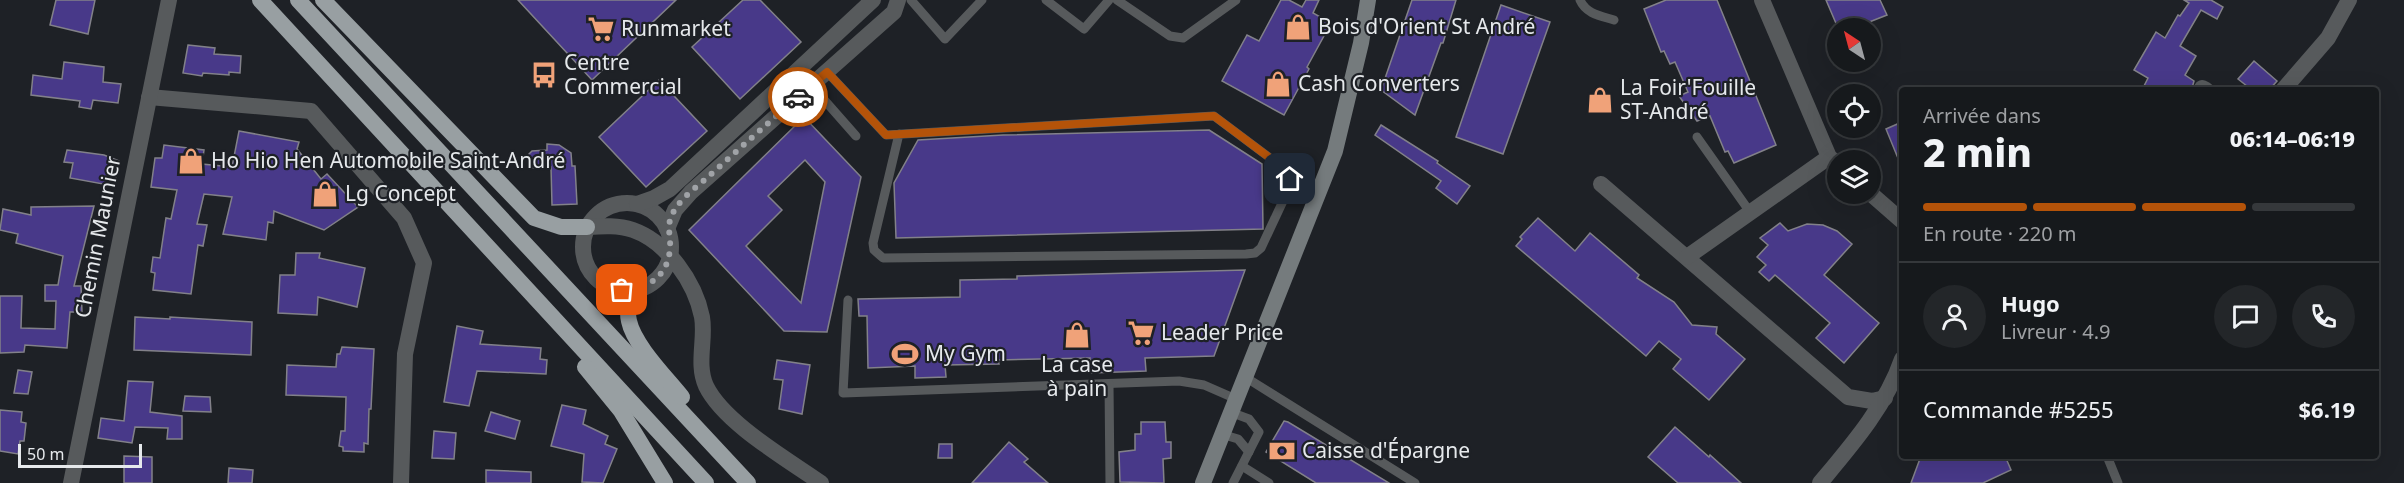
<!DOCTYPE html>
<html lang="fr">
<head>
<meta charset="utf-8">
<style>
	:root { --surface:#16191c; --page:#232629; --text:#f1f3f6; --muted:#9ea0a3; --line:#35383b; --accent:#b45309 }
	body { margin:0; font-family:"Noto Sans",sans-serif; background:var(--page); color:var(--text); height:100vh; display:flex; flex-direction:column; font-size:22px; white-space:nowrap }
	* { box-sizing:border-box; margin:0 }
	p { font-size:20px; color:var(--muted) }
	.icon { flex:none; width:33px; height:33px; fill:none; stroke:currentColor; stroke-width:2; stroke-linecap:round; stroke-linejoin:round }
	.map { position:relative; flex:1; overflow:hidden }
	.drawer { position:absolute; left:1899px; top:87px; width:480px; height:372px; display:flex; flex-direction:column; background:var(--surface); border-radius:6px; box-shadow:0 6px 24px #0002,0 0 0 2px var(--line) }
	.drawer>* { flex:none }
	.needle { width:39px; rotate:324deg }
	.tools { position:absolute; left:1827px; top:18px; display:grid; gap:12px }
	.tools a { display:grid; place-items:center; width:54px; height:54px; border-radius:50%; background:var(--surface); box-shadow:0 6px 24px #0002,0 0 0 2px var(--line); font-size:30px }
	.scale { position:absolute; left:18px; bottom:15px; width:124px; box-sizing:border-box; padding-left:6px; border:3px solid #e6e9ec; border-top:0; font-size:16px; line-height:21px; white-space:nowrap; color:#e6e9ec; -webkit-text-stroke:4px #1e2126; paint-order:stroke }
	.pin { position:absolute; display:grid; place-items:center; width:51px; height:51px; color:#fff; margin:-26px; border-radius:12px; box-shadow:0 3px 9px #0006 }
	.courier { position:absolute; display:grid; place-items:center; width:60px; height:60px; margin:-30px; border:4px solid #b45309; border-radius:50%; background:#fff; color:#222; box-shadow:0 2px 8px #0007 }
	.overview em { font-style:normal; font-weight:800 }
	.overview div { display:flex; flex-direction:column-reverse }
	.overview { display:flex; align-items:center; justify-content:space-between; height:102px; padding:0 24px }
	h1 { font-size:39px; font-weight:800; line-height:45px }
	.bar { display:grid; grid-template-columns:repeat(4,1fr); gap:9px 6px; align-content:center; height:72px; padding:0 24px }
	.bar i { height:8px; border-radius:4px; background:var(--line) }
	.bar .on { background:var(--accent) }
	.bar p { grid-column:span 4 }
	.line { display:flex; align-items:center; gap:15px; padding:0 24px; border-top:2px solid var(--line) }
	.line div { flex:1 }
	.round { display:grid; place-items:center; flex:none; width:63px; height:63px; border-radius:32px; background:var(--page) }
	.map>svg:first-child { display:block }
	.building { fill:#483989; stroke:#828189; stroke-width:1.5; fill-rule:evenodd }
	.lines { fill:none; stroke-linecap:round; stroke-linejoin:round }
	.service { stroke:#575a5c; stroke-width:9 }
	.minor { stroke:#575a5c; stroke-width:16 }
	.secondary { stroke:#757b7d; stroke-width:16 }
	.trunk { stroke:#989fa2; stroke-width:16 }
	.done { stroke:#a0a3a7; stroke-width:6; stroke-dasharray:0 10.8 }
	.route { stroke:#b45309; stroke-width:8 }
	.labels { text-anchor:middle; stroke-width:4.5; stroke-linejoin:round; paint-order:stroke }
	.poi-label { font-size:21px; fill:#e6e9ec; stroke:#1e2126; text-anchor:start }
	.street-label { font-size:21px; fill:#e6e9ec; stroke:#1e2126 }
</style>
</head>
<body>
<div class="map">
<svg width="2404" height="483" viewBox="0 0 2404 483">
	<rect width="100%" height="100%" fill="#1e2126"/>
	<g class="building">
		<polygon points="56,0 95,0 88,34 50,25"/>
		<polygon points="518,0 676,0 592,80"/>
		<polygon points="743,0 760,0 801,42 740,99 692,47"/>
		<polygon points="1281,0 1289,0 1302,7 1306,0 1319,0 1313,13 1331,23 1307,67 1309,69 1284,115 1222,81 1247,35 1259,41"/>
		<polygon points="1412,0 1456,0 1443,43 1441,43 1415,115 1381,90"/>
		<polygon points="1666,0 1717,0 1776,145 1734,163 1728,151 1725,152 1710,116 1697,121 1679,96 1688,92 1675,62 1670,64 1664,51 1661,52 1644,9"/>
		<polygon points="1826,0 1880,0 1887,15 1854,28 1838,28"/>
		<polygon points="2184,0 2211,0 2223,7 2217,19 2201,10 2180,46 2196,56 2185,75 2194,81 2192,88 2190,90 2142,90 2148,78 2134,70 2156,32 2165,38 2178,15 2180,16 2189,3"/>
		<polygon points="1501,5 1550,22 1503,154 1456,137"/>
		<polygon points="188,45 215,48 214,54 241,56 240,73 229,72 229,75 203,73 202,76 183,73"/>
		<polygon points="2254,61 2277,81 2269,90 2252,90 2238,79"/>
		<polygon points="64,62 104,67 103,82 121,84 118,103 93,100 91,109 79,107 80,101 31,95 33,75 62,79"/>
		<polygon points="659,80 707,131 646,187 599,137"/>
		<path d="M804 117 861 177 827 332 784 331 689 230ZM805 160 825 182 801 303 746 246 782 210 768 196Z"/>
		<polygon points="1902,122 1902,168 1886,129"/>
		<polygon points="1381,125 1438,161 1437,163 1470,186 1457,204 1436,188 1441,181 1375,135"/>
		<polygon points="1209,130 1262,164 1263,229 896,238 894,183 918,140 1003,135"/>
		<polygon points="239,131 299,142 297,149 321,179 327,174 358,207 324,230 274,211 273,223 268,222 266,240 223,234 232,197 204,194 197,224 207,225 203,246 198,245 191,294 153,290 155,273 151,272 153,257 160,258 166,218 171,219 177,190 151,187 155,158 162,158 164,145 204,150 202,164 232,167"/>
		<polygon points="547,144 559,145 571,153 572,166 575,166 577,204 552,205 551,167 528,168 528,155 532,151 547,150"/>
		<polygon points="67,150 104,155 119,161 114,186 70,178 73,163 64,162"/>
		<polygon points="94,206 74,286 81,286 82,312 70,312 67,348 25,345 24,352 0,353 0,296 22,296 21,328 55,329 56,301 45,301 45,285 58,285 63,256 16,243 18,234 0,230 3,209 31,215 31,207"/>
		<polygon points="1538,218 1575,251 1590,233 1639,275 1637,278 1674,302 1692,325 1717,327 1716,334 1745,359 1709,400 1673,369 1681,359 1659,341 1646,356 1516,246 1522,239 1520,237"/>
		<polygon points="1780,223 1788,231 1807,224 1823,225 1837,231 1852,244 1824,275 1879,323 1844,363 1816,338 1830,323 1775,275 1769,281 1759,272 1766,265 1757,257 1768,245 1760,238"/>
		<polygon points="296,253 320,253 319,258 365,268 357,307 318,297 317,315 278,313 280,275 295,275"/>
		<polygon points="1245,270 1214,356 1145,358 1146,371 1091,373 1090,358 998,360 999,364 945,365 946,377 915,378 915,366 868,368 867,316 859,316 858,299 960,297 960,280 1017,279 1017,276"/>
		<polygon points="135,317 170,319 170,317 252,322 251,355 134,350"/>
		<polygon points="457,326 483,331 480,344 541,348 540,359 547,360 546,374 477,371 469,406 444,402"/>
		<polygon points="342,347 374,349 371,409 369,409 368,444 364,443 364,452 343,451 343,447 339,446 341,431 345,431 346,397 286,395 287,365 336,367 337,354 340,354"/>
		<polygon points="777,360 810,365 802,414 779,409 783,380 774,379"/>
		<polygon points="18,370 32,372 28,394 14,393"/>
		<polygon points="128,381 153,382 150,412 182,416 182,439 167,439 168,428 135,427 132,443 98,438 101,418 124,421"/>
		<polygon points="185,396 210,397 211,412 183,411"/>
		<polygon points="562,405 586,410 583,424 608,436 605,444 617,449 603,483 582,482 584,454 551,446"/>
		<polygon points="0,410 22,412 21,422 26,423 24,441 20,441 18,454 0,451"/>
		<polygon points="491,412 520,421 515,439 485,431"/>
		<polygon points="1284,421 1288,422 1389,483 1316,483 1266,452"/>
		<polygon points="1141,422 1165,422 1166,442 1171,442 1171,458 1163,459 1164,483 1120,482 1119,452 1135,450 1135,434 1141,434"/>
		<polygon points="1675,427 1709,457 1710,455 1741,483 1678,483 1648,457"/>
		<polygon points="434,431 456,433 454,459 432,458"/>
		<polygon points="1009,442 1028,459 1024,462 1048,483 972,483"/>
		<polygon points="939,444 952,444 952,458 938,458"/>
		<polygon points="124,456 152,457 152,483 124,483"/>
		<polygon points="1921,456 2005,456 2011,470 1983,483 1911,483"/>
		<polygon points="229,468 253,470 252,483 228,483"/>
		<polygon points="486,470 531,472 531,483 486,483"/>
	</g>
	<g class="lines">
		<g class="service">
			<polyline points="911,0 945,39 982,0"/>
			<polyline points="1046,0 1084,29 1109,0"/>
			<polyline points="1117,0 1170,36 1183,38 1236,0"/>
			<path d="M1580 0C1586 14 1601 16 1614 20"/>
			<polyline points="797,69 856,136"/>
			<polyline points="827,72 886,135 1214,116 1286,170 1290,179 1290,186 1261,248 1255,253 1246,254 883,258 874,250 873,243 899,134"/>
			<polyline points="1697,137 1750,212"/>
			<polyline points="848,300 843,393 1179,381 1204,385 1236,399"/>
			<polyline points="1245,377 1415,483"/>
			<polyline points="1109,384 1110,483"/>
			<polyline points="1230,412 1249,419 1259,432 1233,483"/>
			<polyline points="1221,434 1238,439 1249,452"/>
			<polyline points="2107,456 2118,483"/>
			<polyline points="1242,466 1269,483"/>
		</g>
		<g class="minor">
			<polyline points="1762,0 1829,157 1838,164"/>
			<polyline points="2202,88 2206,90"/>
			<polyline points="2283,90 2328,38 2349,0"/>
			<polyline points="149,97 311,111 404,218 424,263 405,354 401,483"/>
			<polyline points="1601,184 1848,397 1872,401 1885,398"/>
			<polyline points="1870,193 1902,221"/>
			<circle cx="627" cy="247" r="44"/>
			<polyline points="637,204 654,198 670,189 873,0"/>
			<path d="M587 227C603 226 618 225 633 230 667 242 695 282 702 317 706 339 696 364 706 386 724 423 787 459 821 483"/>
			<polyline points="667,229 675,210 691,192 894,12 898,0"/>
			<polyline points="1687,257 1829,157"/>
			<polyline points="71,483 169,0"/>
			<path d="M1820 483C1851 446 1886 406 1902 359"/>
		</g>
		<polyline class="secondary" points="1203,483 1335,151 1361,43 1368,0"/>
		<g class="trunk">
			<polyline points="260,0 706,483"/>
			<polyline points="298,0 748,483"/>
			<polyline points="323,0 534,218 561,227 587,227"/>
			<path d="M636 289C631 299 626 309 629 321 634 345 666 377 682 397"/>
			<polyline points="585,367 621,411 665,483"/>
		</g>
	</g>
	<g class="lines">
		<path class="done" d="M622 290C649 289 669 275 670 247 671 231 665 228 674 211 681 198 698 186 709 176 739 149 768 123 798 97"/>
		<polyline class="route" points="798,97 827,72 886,135 1214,116 1286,170 1290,179"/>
	</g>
	<defs>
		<g id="shop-bare" transform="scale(2.07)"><path d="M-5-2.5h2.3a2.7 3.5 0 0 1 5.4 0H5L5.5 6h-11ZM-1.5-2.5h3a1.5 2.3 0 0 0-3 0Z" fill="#f0a279" stroke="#1e2126" stroke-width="2.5" paint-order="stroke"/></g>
		<g id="supermarket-bare" transform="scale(2.07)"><path d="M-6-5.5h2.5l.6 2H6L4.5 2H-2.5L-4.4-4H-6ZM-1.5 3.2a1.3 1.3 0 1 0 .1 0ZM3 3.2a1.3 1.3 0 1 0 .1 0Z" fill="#f0a279" stroke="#1e2126" stroke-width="2.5" paint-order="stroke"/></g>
		<g id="bus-bare" transform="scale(2.07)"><path d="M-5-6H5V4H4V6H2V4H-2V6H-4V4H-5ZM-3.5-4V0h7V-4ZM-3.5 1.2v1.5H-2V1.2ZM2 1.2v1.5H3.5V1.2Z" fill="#f0a279" stroke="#1e2126" stroke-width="2.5" paint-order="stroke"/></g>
		<g id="stadium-bare" transform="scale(2.07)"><path d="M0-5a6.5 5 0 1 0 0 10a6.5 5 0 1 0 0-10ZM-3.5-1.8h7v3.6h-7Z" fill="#f0a279" stroke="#1e2126" stroke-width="2.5" paint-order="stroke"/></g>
		<g id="bank-bare" transform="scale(2.07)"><path d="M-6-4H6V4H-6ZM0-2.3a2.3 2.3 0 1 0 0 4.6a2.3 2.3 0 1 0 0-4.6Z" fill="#f0a279" stroke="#1e2126" stroke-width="2.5" paint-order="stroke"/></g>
	</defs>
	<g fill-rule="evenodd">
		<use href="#shop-bare" x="1298" y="27"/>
		<use href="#supermarket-bare" x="601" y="29"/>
		<use href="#bus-bare" x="544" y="75"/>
		<use href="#shop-bare" x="1278" y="84"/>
		<use href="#shop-bare" x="1600" y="100"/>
		<use href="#shop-bare" x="191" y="161"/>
		<use href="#shop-bare" x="325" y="194"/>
		<use href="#supermarket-bare" x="1141" y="333"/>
		<use href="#shop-bare" x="1077" y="335"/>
		<use href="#stadium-bare" x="905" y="354"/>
		<use href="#bank-bare" x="1282" y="451"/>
	</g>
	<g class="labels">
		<g class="poi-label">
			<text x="1318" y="34">Bois d'Orient St André</text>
			<text x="621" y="36">Runmarket</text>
			<text x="564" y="70">Centre<tspan x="564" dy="24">Commercial</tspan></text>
			<text x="1298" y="91">Cash Converters</text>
			<text x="1620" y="95">La Foir'Fouille<tspan x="1620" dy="24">ST-André</tspan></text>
			<text x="211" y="168">Ho Hio Hen Automobile Saint-André</text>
			<text x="345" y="201">Lg Concept</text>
			<text x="1161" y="340">Leader Price</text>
			<text x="925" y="361">My Gym</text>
			<text x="1077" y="372" text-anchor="middle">La case<tspan x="1077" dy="24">à pain</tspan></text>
			<text x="1302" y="458">Caisse d'Épargne</text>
		</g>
		<g class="street-label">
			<text transform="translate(98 237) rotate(-79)" y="7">Chemin Maunier</text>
		</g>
	</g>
</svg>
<div class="tools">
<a><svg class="needle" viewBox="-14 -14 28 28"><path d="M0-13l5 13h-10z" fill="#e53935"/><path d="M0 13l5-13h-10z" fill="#9ea0a3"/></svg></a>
<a><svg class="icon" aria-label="locate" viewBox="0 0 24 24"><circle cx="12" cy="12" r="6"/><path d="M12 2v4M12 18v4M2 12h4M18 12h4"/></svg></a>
<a><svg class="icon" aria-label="layers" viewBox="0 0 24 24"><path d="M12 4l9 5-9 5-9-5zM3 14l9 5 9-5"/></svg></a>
</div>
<div class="scale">50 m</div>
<div class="pin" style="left:622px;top:290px;background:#ea580c"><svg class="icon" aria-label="bag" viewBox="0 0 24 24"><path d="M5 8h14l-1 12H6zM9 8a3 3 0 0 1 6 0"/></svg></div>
<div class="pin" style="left:1290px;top:179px;background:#1f2937"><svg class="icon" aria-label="home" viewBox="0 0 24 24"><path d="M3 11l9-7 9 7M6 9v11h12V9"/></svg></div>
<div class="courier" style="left:798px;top:97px"><svg class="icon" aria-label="car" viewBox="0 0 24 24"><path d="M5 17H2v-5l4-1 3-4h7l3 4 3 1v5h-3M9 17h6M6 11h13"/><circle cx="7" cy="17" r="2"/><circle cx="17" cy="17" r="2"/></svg></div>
<section class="drawer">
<div class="overview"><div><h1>2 min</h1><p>Arrivée dans</p></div><em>06:14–06:19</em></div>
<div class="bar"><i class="on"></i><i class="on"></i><i class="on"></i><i></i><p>En route · 220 m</p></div>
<div class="line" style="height:108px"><a class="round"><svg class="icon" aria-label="person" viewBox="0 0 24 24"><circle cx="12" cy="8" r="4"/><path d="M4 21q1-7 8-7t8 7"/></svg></a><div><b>Hugo</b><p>Livreur · 4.9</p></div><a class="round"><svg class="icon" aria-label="chat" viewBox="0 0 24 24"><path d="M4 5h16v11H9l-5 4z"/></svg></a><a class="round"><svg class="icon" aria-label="phone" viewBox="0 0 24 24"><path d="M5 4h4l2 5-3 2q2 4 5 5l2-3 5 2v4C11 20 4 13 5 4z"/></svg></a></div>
<div class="line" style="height:78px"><div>Commande #5255</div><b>$6.19</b></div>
</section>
</div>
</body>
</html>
